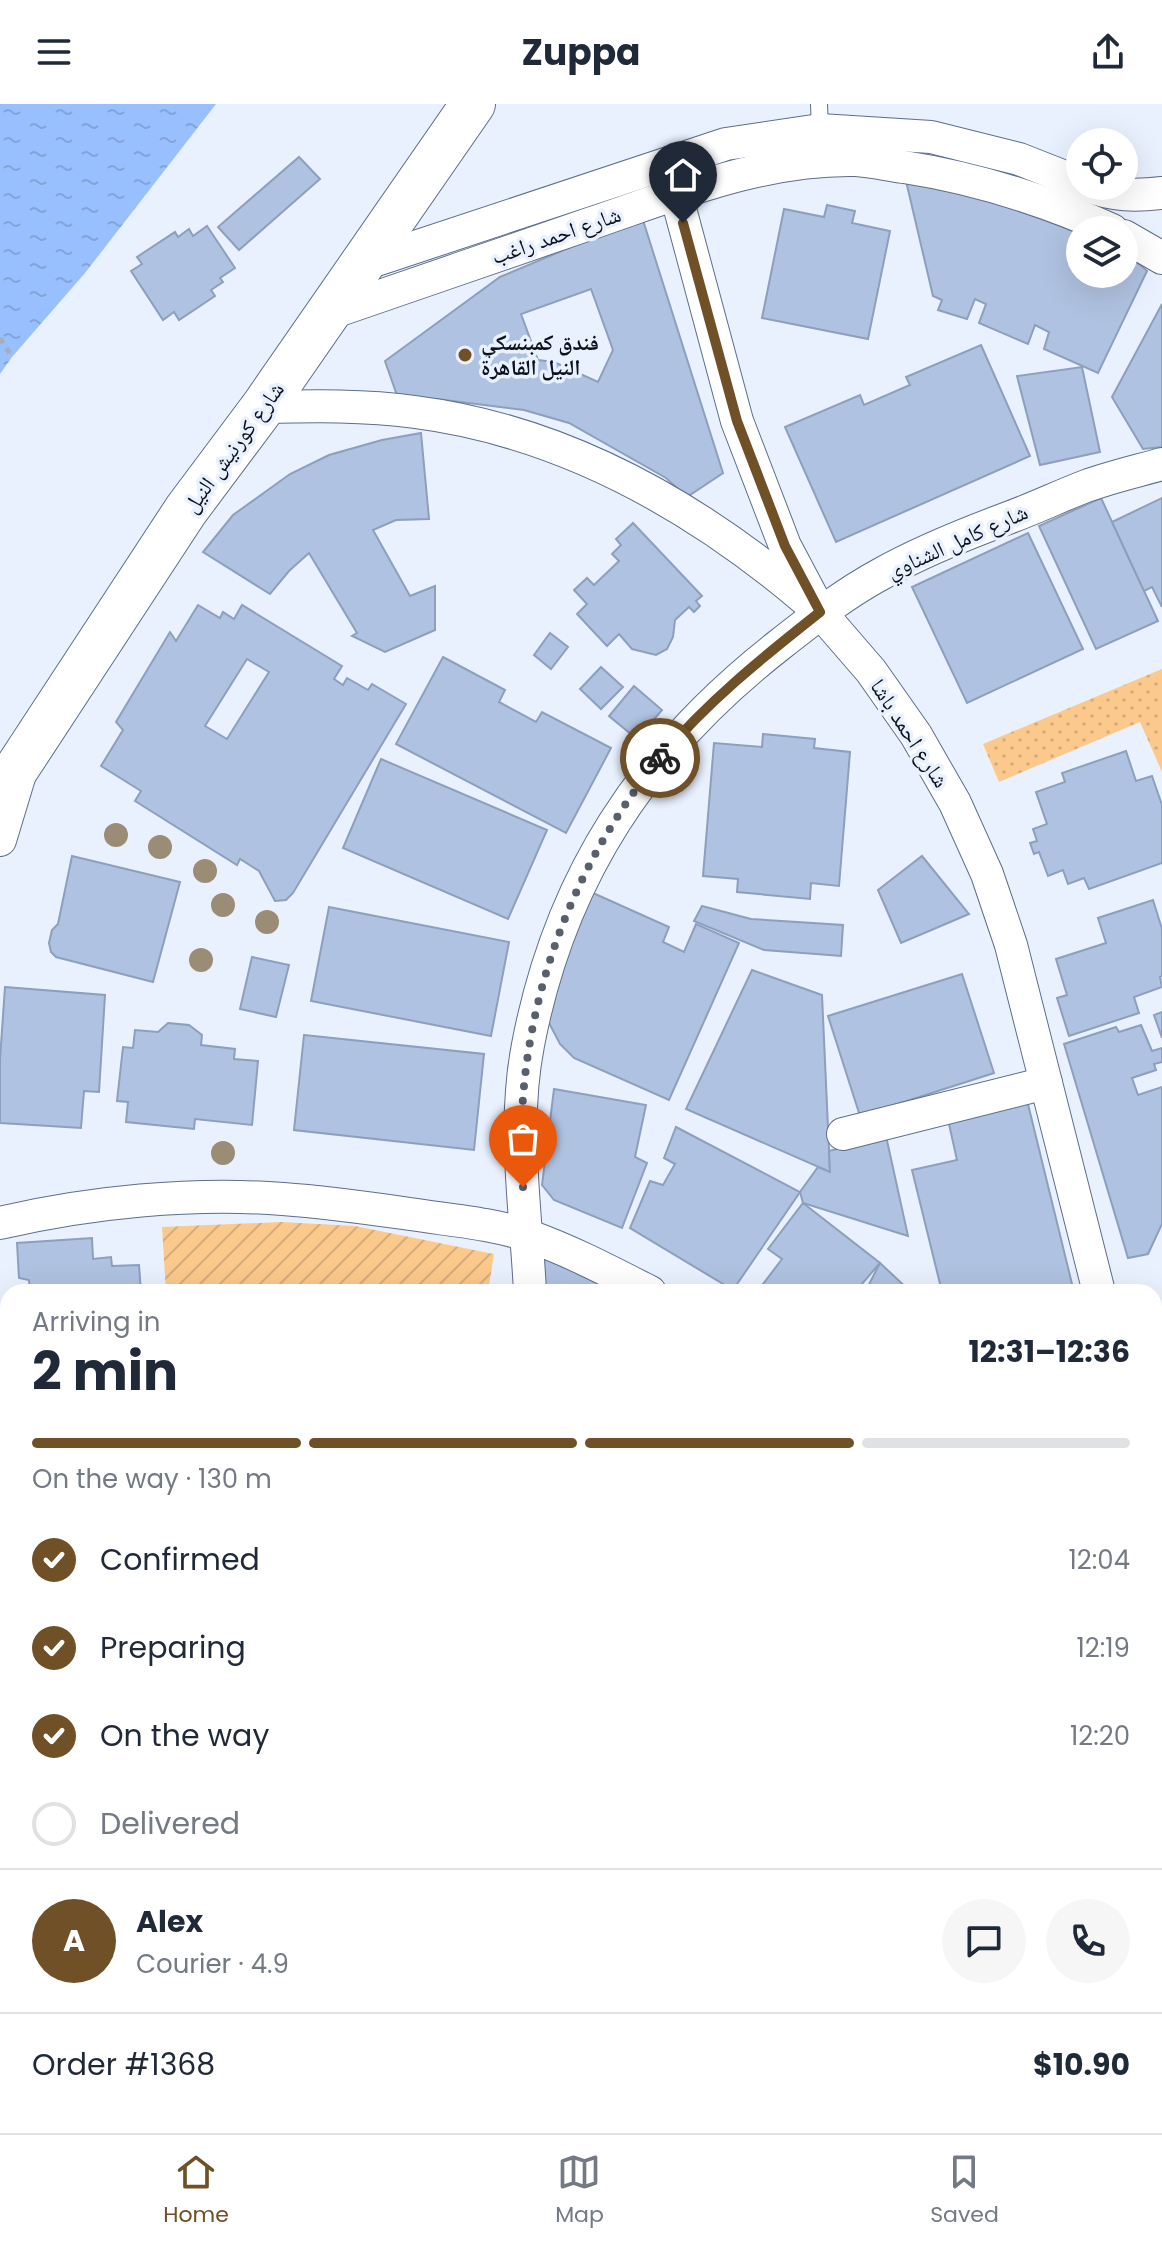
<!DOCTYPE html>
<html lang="en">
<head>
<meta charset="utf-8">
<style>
	:root { --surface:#fff; --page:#f6f6f7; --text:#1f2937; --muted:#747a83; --line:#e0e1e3; --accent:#705026 }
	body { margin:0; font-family:Poppins,"Noto Naskh Arabic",sans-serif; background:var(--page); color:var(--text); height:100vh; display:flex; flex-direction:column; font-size:30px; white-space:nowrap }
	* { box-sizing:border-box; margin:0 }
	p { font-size:26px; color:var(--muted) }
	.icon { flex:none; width:44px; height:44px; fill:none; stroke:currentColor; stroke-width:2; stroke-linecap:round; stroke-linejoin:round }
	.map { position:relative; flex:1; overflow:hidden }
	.details { position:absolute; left:0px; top:1180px; width:1162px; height:850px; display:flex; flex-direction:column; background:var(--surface); border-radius:24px 24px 0 0; box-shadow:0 8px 32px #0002 }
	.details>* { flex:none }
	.buttons { position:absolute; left:1066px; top:24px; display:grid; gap:16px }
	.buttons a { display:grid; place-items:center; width:72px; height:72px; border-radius:50%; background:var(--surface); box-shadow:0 8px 32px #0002; font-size:40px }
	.pin { position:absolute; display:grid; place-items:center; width:68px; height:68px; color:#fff; margin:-82px -34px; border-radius:50% 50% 50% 0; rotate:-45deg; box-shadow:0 0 8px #0007 }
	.pin .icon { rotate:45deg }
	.courier { position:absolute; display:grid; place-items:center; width:80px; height:80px; margin:-40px; border:6px solid #705026; border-radius:50%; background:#fff; color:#222; box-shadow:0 2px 10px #0007 }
	.head em { font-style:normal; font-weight:700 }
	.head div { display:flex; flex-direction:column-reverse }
	.head { display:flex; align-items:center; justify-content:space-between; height:136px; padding:0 32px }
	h1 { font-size:52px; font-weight:700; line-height:60px }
	.bar { display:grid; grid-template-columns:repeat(4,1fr); gap:12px 8px; align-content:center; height:96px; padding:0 32px }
	.bar i { height:10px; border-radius:6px; background:var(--line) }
	.bar .on { background:var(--accent) }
	.bar p { grid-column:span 4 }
	.line { display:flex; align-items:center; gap:20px; padding:0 32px; border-top:2px solid var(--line) }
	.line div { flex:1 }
	.round { display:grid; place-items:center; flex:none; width:84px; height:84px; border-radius:42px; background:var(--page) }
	ol { padding:0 32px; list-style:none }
	li { display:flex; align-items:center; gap:24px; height:88px }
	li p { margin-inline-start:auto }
	li .icon { padding:8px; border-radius:50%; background:var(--accent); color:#fff; stroke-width:4 }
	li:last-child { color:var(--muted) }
	li i { width:44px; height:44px; border:4px solid var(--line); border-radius:50% }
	header { display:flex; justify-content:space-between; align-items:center; height:104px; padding:0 32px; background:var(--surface); font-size:36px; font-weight:700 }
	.menu { display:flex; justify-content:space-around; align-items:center; height:112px; border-top:2px solid var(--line); background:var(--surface); font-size:22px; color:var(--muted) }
	.menu a { display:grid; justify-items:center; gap:4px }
	.menu .on { color:var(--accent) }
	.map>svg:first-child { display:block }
	.grass { fill:url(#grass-dots) }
	.park { fill:url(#park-tufts) }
	.garden { fill:url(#garden-furrows) }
	.water { fill:url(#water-ripples) }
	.building { fill:#afc2e1; stroke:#8c9fbd; stroke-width:2; fill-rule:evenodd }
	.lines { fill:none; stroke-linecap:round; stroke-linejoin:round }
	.lane-casing { stroke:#5c6e8a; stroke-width:18 }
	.street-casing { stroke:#5c6e8a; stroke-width:34 }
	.highway-casing { stroke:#5c6e8a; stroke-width:46 }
	.path { stroke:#a6aeba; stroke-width:5; stroke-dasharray:6 6; stroke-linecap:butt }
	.lane { stroke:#fff; stroke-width:16 }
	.street { stroke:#fff; stroke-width:32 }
	.highway { stroke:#fff; stroke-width:44 }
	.tree { fill:#9b8c76 }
	.done { stroke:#59606c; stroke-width:8; stroke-dasharray:0 14.4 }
	.route { stroke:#705026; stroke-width:10 }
	.poi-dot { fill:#705026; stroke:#e9f1fe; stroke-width:3 }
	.labels { text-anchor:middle; stroke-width:7; stroke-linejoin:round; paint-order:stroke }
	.street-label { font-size:22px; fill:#0c121d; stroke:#e9f1fe }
	.poi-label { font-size:22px; font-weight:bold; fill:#0c121d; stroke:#e9f1fe; text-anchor:start }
</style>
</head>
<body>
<header><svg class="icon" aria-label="menu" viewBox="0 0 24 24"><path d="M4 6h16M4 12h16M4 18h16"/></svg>Zuppa<svg class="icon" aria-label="share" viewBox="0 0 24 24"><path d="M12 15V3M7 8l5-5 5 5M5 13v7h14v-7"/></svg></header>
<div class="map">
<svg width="1162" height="2029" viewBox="0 0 1162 2029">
	<defs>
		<pattern id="grass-dots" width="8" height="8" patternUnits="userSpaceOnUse" patternTransform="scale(2)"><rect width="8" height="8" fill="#fcc98c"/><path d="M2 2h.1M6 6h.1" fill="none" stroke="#d7ac78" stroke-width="1.8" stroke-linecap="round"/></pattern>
		<pattern id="park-tufts" width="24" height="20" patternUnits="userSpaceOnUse" patternTransform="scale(2)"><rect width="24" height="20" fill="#fcc98c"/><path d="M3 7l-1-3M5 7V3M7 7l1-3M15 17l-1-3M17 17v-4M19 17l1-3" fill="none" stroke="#d7ac78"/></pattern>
		<pattern id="garden-furrows" width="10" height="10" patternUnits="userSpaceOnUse" patternTransform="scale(2)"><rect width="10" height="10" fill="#fcc98c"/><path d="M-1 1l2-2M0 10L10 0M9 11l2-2" fill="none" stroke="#d7ac78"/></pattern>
		<pattern id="water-ripples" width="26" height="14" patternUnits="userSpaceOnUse" patternTransform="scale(2)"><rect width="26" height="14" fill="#99c0fe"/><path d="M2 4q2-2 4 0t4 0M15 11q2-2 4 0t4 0" fill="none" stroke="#83a4d9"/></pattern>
	</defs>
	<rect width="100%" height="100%" fill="#e9f1fe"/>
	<polygon class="grass" points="1162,565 1162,668 1140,618 999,678 983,640"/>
	<polygon class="park" points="0,1773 8,1774 8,2022 50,2022 48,2029 0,2029"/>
	<polygon class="garden" points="281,1118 355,1122 494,1150 488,1188 166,1188 162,1123"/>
	<polygon class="water" points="0,0 216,0 85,169 12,253 0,270"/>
	<g class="building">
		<polygon points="299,53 320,75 239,146 218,123"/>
		<polygon points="906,77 926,77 1080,126 1080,170 1124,170 1124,147 1147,167 1098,269 1044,245 1049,228 1035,221 1028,240 979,219 986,200 975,195 967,215 938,206 942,196 933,192"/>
		<polygon points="827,101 855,107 852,119 890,127 868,235 762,214 784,105 824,113"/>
		<path d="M642 113 723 369 687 393 666 374 569 319 524 306 437 295 400 300 385 257 500 173ZM591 185 613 246 598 278 554 258 538 256 521 210Z"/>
		<polygon points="207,122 235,164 220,174 223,178 211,186 215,192 179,216 174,208 163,216 131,167 142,160 137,153 175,128 178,133 189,125 193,132"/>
		<polygon points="1162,200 1162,343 1143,345 1112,293"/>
		<polygon points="981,241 1030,352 836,438 785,323 860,291 864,301 910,281 906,273"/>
		<polygon points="1082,263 1100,348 1040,361 1017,272"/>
		<polygon points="421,329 429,415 396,416 373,426 410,492 435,482 435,526 385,548 352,532 357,529 309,449 289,467 270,490 203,448 233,411 290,370 329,351 382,336"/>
		<polygon points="1101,394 1158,517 1096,545 1039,422"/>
		<polygon points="1162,394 1162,503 1152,483 1144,487 1112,418"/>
		<polygon points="633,419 702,492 696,497 700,502 694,508 689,503 675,516 673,533 667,545 656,551 632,545 619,530 607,542 577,510 587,500 574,486 587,474 594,481 619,457 612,450 621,441 616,435"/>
		<polygon points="1028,429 1083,545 967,599 912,483"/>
		<path d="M198 501 220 514 223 508 234 515 242 501 342 562 334 575 343 581 347 574 368 586 372 580 406 600 293 789 286 796 275 797 259 767 240 755 237 761 135 697 141 687 101 662 123 626 116 618 170 528 176 537ZM247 555 269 568 227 635 205 622Z"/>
		<polygon points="550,529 568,543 551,565 534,551"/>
		<polygon points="443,553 505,586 499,598 536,618 542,608 611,644 566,729 396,640"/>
		<polygon points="601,563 623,583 601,605 580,585"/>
		<polygon points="634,582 662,606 637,635 609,612"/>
		<polygon points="763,630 815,635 814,644 850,648 839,782 811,779 810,795 737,788 738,775 703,772 714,639 762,643"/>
		<polygon points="1126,647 1136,677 1152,672 1162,701 1162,759 1089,785 1084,774 1068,780 1063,766 1048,772 1039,748 1034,750 1030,739 1037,737 1033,725 1047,720 1036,688 1065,678 1062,669"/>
		<polygon points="381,655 547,726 508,815 343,744"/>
		<polygon points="72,752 180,778 153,878 56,853 51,848 49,839 52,826 58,820"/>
		<polygon points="922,752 969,810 901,839 878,786"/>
		<polygon points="593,789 669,823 663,838 684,848 696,820 739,839 669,996 574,954 560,940 548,917 549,887"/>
		<polygon points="1153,796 1162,825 1162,872 1160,873 1162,883 1134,893 1139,909 1069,932 1057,894 1067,891 1056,855 1106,839 1098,814"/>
		<polygon points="702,802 751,815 843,821 841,852 764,846 694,817"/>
		<polygon points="329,803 509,838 491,932 311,897"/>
		<polygon points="252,853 289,861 276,913 240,905"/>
		<polygon points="752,866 822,891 830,1068 686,1005"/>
		<polygon points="962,870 994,969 860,1012 828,912"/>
		<polygon points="5,883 105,891 99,988 84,987 81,1024 0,1019 0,955"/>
		<polygon points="1162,908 1162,934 1154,911"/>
		<polygon points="168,919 189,921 202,931 201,941 235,945 234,955 258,957 252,1021 195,1015 194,1025 126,1018 128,998 117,997 123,943 133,944 135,926 158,928"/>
		<polygon points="1141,921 1152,947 1162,944 1162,958 1154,960 1156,966 1132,974 1138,991 1162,983 1162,1120 1148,1150 1128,1154 1064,940 1116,923 1119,928"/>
		<polygon points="304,931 484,950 474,1046 294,1026"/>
		<polygon points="554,985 646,1001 635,1053 647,1059 622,1124 554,1096 542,1081"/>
		<polygon points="1026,992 1073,1184 1058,1188 942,1188 912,1066 957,1056 947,1011"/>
		<polygon points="676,1023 800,1088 733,1186 630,1124 650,1077 663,1081 675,1060 664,1054"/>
		<polygon points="886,1032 908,1132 803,1099 800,1088 818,1063 830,1068 829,1047"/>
		<polygon points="803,1099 880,1159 855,1188 757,1188 782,1155 768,1145"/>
		<polygon points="92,1134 93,1155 111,1153 112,1162 139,1161 141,1188 30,1188 29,1176 19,1174 17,1139"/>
		<polygon points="542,1147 635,1188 537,1188"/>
		<polygon points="880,1159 911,1188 865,1188"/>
		<polygon points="1162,1337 1162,1400 1154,1387 1155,1363"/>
		<polygon points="0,1412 8,1428 8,1544 0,1561"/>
		<polygon points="1154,1443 1162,1444 1162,1542 1157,1541 1154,1556 1162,1558 1162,1636 1154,1635"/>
		<polygon points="8,1589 8,1710 0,1708 0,1596"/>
		<polygon points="1154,1686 1162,1687 1162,1887 1154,1886"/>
		<polygon points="1154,1952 1162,1955 1162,2026 1151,2022 1154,2022"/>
		<polygon points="357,2022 540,2022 537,2029 354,2029"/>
		<polygon points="977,2022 1062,2022 1058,2029 974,2029"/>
	</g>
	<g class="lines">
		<g class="lane-casing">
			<polyline id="lane" points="819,0 820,26"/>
		</g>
		<g class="street-casing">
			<g id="street">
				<path d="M1088 82C1113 92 1136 92 1162 89"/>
				<polyline points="676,90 737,317 785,442 820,508 871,567 916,631 955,699 987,770 1011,841 1099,1188"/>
				<polyline points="1124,132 1162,154"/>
				<polyline points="361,161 726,40 820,26 931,33 1019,55 1080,79"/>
				<path d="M328 210C416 180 504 149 592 119 677 90 764 54 856 56 872 57 888 61 904 63 976 74 1045 96 1112 126"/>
				<path d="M263 303C314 302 364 301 415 308 562 327 694 401 806 496"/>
				<polyline points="0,736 20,670"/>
				<polyline points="843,1030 1046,979"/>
				<path d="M0 1119C89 1098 192 1088 283 1095 326 1098 368 1104 410 1110 448 1116 492 1119 529 1132 571 1147 611 1168 650 1188"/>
				<path d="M530 1188C526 1106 512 1023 528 941 560 773 644 647 778 542 811 516 844 490 881 470 922 447 965 430 1008 414 1035 404 1060 392 1086 382 1111 373 1137 367 1162 360"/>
				<polyline points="1154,1291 1162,1265"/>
				<polyline points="0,1366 8,1385"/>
				<polyline points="1154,1442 1162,1442"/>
				<polyline points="1154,1673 1162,1674"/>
				<polyline points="0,1752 8,1753"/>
				<polyline points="1154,1926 1162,1930"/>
				<polyline points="577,2022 586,2029"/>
				<polyline points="71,2029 74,2022"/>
				<polyline points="953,2029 956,2022"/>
			</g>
		</g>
		<g class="highway-casing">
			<polyline id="highway" points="0,690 186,406 263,303 473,0"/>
		</g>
		<polyline class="path" points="0,234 12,253"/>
		<use href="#lane" class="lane"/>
		<use href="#street" class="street"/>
		<use href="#highway" class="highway"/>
	</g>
	<g class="tree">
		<circle cx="116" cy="731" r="12"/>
		<circle cx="160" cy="743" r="12"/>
		<circle cx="205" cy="767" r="12"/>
		<circle cx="223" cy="801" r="12"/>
		<circle cx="267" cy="818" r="12"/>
		<circle cx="201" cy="856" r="12"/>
		<circle cx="223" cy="1049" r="12"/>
	</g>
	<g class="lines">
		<path class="done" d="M523 1083C511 929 562 773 660 654"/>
		<path class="route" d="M660 654C707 598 763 553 820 508L785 442 737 317 683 119"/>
	</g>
	<circle class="poi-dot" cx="465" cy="251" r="8"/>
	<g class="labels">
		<g class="street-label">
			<text transform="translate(556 131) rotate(-19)" y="8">شارع احمد راغب</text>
			<text transform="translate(233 343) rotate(-54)" y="8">شارع كورنيش النيل</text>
			<text transform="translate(957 437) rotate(-24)" y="8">شارع كامل الشناوي</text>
			<text transform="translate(910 629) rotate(57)" y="8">شارع احمد باشا</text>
		</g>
		<g class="poi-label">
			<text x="481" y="246">فندق كمبنسكي<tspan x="481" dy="25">النيل القاهرة</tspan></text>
		</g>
	</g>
</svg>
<div class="buttons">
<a><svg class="icon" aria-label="locate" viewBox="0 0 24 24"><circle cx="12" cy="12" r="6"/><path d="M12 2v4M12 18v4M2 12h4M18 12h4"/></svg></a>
<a><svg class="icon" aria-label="layers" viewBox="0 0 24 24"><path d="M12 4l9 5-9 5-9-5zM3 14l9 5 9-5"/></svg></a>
</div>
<div class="pin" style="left:523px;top:1083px;background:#ea580c"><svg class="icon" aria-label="bag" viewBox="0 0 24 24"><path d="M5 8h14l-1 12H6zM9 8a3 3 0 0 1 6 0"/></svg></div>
<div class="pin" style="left:683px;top:119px;background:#1f2937"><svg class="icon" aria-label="home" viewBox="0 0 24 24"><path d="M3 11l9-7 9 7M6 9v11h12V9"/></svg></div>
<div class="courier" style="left:660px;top:654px"><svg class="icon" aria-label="bike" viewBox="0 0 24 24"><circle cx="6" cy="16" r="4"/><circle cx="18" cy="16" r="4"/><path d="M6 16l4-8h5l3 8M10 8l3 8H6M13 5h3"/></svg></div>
<section class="details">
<div class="head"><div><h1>2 min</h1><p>Arriving in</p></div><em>12:31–12:36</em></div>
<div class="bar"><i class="on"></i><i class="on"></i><i class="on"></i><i></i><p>On the way · 130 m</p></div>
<ol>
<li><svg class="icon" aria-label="check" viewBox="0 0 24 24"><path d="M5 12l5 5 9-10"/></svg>Confirmed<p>12:04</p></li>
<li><svg class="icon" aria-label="check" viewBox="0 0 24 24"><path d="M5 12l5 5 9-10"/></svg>Preparing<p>12:19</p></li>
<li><svg class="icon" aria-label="check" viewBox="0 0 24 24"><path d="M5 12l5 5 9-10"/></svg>On the way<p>12:20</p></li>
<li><i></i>Delivered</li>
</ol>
<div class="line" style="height:144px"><b class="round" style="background:var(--accent);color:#fff">A</b><div><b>Alex</b><p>Courier · 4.9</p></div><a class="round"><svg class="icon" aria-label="chat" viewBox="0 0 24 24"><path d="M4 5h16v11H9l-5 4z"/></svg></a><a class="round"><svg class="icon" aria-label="phone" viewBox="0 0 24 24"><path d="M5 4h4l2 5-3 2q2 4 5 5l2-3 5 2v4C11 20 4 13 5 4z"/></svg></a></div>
<div class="line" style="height:104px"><div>Order #1368</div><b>$10.90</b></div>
</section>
</div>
<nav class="menu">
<a class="on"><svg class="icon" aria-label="home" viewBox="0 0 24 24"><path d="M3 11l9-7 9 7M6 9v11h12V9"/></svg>Home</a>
<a><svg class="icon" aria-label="map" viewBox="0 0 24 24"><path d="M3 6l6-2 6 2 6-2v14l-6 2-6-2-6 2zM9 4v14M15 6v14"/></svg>Map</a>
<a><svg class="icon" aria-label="saved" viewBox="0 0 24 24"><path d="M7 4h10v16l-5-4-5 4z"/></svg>Saved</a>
</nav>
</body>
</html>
